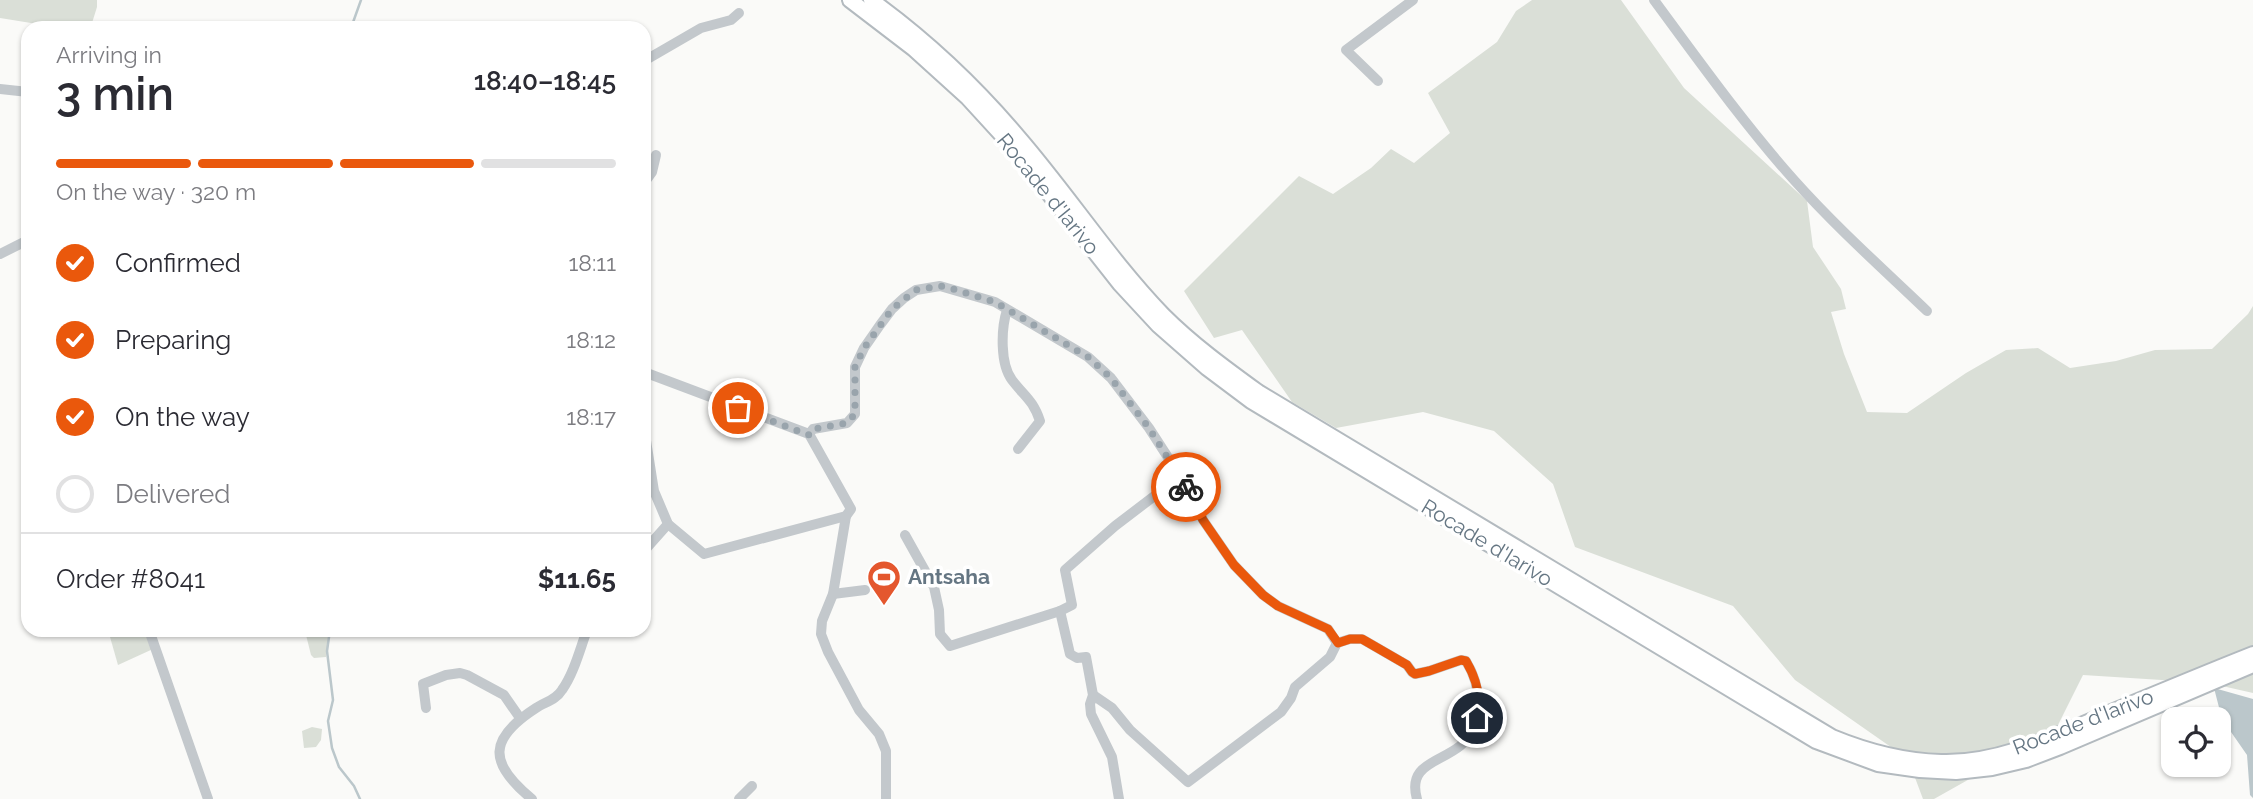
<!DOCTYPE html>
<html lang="en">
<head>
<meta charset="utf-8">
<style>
	:root { --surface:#fff; --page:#f2f2f3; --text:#2b2b33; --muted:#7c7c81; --line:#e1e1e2; --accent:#ea580c }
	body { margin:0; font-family:Raleway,sans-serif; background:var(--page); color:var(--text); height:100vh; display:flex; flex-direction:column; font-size:26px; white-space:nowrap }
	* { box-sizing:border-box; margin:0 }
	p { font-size:23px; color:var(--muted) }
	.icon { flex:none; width:38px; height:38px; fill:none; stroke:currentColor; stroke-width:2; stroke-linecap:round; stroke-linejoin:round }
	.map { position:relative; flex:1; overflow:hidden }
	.panel { position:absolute; left:21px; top:21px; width:630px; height:616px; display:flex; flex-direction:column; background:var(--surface); border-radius:21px; box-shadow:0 2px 5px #0004 }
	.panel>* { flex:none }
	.fabs { position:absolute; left:2161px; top:707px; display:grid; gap:14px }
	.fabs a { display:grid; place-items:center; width:70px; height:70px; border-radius:14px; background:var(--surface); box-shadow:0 2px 5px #0004; font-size:35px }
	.pin { position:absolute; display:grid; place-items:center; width:60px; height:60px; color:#fff; margin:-30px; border:4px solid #fff; border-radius:50%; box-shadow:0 2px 7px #0007 }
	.courier { position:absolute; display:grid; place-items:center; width:70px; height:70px; margin:-35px; border:5px solid #ea580c; border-radius:50%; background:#fff; color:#222; box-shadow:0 2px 9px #0007 }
	.summary em { font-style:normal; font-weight:600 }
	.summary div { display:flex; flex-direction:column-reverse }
	.summary { display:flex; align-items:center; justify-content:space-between; height:119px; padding:0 35px }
	h1 { font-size:46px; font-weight:600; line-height:52px }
	.bar { display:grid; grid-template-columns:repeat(4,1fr); gap:10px 7px; align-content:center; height:84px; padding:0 35px }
	.bar i { height:9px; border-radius:5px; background:var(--line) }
	.bar .on { background:var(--accent) }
	.bar p { grid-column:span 4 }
	.line { display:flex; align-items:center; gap:18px; padding:0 35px; border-top:2px solid var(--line) }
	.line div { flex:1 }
	ol { padding:0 35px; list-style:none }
	li { display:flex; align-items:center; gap:21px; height:77px }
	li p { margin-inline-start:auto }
	li .icon { padding:7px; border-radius:50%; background:var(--accent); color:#fff; stroke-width:4 }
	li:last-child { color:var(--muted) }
	li i { width:38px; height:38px; border:4px solid var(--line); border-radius:50% }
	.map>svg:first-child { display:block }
	.green { fill:#dadfd7 }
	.water { fill:#bbc7cb }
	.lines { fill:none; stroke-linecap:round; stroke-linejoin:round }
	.stream { stroke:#bbc7cb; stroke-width:2.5 }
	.secondary-casing { stroke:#b3babf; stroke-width:18 }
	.street { stroke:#c3c8cc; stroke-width:10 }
	.secondary { stroke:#fff; stroke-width:14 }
	.done { stroke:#99a4ac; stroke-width:7; stroke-dasharray:0 12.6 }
	.route { stroke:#ea580c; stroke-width:9 }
	.labels { text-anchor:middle; stroke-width:7; stroke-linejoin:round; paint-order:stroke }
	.street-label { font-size:21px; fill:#657683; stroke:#fff }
	.poi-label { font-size:21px; font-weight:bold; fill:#657683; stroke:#fff; text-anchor:start }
</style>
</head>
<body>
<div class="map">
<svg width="2253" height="799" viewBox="0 0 2253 799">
	<rect width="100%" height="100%" fill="#fafaf8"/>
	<g class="green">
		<polygon points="0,0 97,0 97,7 92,23 173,28 95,28 91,23 31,23 0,18"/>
		<polygon points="1532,0 1621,0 1684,88 1807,201 1813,247 1841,289 1846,309 1831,312 1844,354 1867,412 1907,413 1966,373 2006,350 2038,348 2070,368 2116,361 2155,350 2212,349 2248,314 2253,306 2253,693 2209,683 2083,675 2055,731 1934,799 1923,799 1908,759 1795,680 1733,606 1575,547 1553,484 1494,431 1423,412 1336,428 1292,402 1242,330 1214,338 1184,291 1299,176 1333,194 1371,168 1391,149 1414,163 1450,133 1428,93 1497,42 1516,11"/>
		<polygon points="108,630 146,630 153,649 118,665"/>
		<polygon points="323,630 329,630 326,657 314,658 311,655 306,635 322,632"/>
		<polygon points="312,727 322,729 321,740 316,747 304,748 302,731"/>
	</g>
	<polygon class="water" points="2214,688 2253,699 2253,798 2250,795 2247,755 2222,719"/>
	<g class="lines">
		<g class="stream">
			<polyline points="351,28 361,0"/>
			<polyline points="330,630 327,651 333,700 328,721 332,748 339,767 354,786 360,799"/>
		</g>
		<g class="secondary-casing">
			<g id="secondary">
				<polyline points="850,0 914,49 967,97 1010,144 1120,284 1158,325 1207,368 1251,401 1816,741 1878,764 1920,770 1956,772 1992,768 2026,760 2060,747 2253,665"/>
				<path d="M871 0C925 39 976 87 1019 138 1069 196 1110 260 1163 315 1192 344 1225 368 1258 392L1832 737C1866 751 1903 761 1941 762 1999 764 2057 735 2109 713 2157 693 2205 673 2253 654"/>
			</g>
		</g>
		<g class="street">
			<path d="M1654 0C1699 61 1744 124 1794 180 1836 227 1882 268 1927 311"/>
			<polyline points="644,61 701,28 731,20 739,13"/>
			<polyline points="1378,81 1346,50 1413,0"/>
			<polyline points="0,89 28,92"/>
			<polyline points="644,183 652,172 656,155"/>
			<polyline points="0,254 28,240"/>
			<path d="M1007 310C1001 329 1000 364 1012 380 1025 397 1033 400 1040 421L1018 449"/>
			<polyline points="644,372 809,434"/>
			<path d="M644 428 654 491 668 524 704 554 846 516 851 509 809 434 813 429 847 423 855 414V367L864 348 880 325 892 309 904 298 916 290 940 286 995 302 1088 357 1111 378 1149 428 1189 490 1203 520 1234 565 1263 595 1278 606 1328 629 1337 643 1350 639H1362L1407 665 1412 672 1415 674 1429 671 1461 660 1466 661C1482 687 1485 725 1460 746 1439 763 1407 764 1417 799"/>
			<polyline points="846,516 833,594 822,621 821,634 828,652 859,710 879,734 886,751 886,799"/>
			<polyline points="905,535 934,587 939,610 940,634 950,646 1060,611"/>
			<polyline points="644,551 668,524"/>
			<polyline points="833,594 865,590"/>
			<polyline points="149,630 208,799"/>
			<polyline points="1093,695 1112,708 1130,730 1188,782 1281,712 1291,698 1295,687 1330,657 1337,643"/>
			<polyline points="426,708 423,684 446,675 460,673 467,675 504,695 520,718"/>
			<path d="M532 799C488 763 488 739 536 708 545 702 556 700 562 690 574 673 580 649 587 630"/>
			<polyline points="739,799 752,786"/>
			<polyline points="1119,799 1112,757 1091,714 1090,704 1093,695 1086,657 1077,658 1070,654 1060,611 1072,605 1065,570 1115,526 1174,481 1178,472"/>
		</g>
		<use href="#secondary" class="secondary"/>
	</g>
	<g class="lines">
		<polyline class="done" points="738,408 809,435 813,429 847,423 855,414 855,367 864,348 892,309 916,290 940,286 950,288 995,302 1088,357 1111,378 1149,428 1186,487"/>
		<path class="route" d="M1186 487 1203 520 1234 565 1263 595 1278 606 1328 629 1338 643 1350 639H1362L1407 665 1412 672 1415 674 1429 671 1461 660 1466 661C1476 678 1482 699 1477 718"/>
	</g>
	<defs>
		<g id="stadium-pin" transform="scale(1.75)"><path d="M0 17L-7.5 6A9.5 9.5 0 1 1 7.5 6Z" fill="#e4572e" stroke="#fff"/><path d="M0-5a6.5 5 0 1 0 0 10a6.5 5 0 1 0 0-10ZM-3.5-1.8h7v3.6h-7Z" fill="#fff"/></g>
	</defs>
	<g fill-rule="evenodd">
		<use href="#stadium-pin" x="884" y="577"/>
	</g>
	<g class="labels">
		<g class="street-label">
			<text transform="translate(1048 194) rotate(51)" y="7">Rocade d'Iarivo</text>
			<text transform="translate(1487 543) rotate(31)" y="7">Rocade d'Iarivo</text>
			<text transform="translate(2083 722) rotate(-21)" y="7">Rocade d'Iarivo</text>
		</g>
		<g class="poi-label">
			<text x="908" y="584">Antsaha</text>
		</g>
	</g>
</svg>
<div class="fabs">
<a><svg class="icon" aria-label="locate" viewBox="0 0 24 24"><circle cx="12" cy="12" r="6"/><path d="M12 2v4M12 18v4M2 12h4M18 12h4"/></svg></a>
</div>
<div class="pin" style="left:738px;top:408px;background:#ea580c"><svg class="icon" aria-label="bag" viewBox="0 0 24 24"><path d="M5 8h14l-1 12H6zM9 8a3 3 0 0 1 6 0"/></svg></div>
<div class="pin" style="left:1477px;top:718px;background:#1f2937"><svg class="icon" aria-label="home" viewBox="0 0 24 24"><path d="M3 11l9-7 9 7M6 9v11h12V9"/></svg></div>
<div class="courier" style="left:1186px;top:487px"><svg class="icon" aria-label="bike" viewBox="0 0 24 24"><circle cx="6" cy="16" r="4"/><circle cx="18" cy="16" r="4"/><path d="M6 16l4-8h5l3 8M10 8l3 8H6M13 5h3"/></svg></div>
<section class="panel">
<div class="summary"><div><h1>3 min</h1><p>Arriving in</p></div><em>18:40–18:45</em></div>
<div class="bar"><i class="on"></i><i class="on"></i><i class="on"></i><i></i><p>On the way · 320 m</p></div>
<ol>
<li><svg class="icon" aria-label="check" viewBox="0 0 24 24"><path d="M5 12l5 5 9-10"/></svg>Confirmed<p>18:11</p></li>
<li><svg class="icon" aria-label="check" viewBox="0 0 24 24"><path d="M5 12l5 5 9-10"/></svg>Preparing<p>18:12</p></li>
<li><svg class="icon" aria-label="check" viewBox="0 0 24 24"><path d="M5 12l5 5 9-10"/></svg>On the way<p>18:17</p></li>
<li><i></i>Delivered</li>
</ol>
<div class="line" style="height:91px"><div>Order #8041</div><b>$11.65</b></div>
</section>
</div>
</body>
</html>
